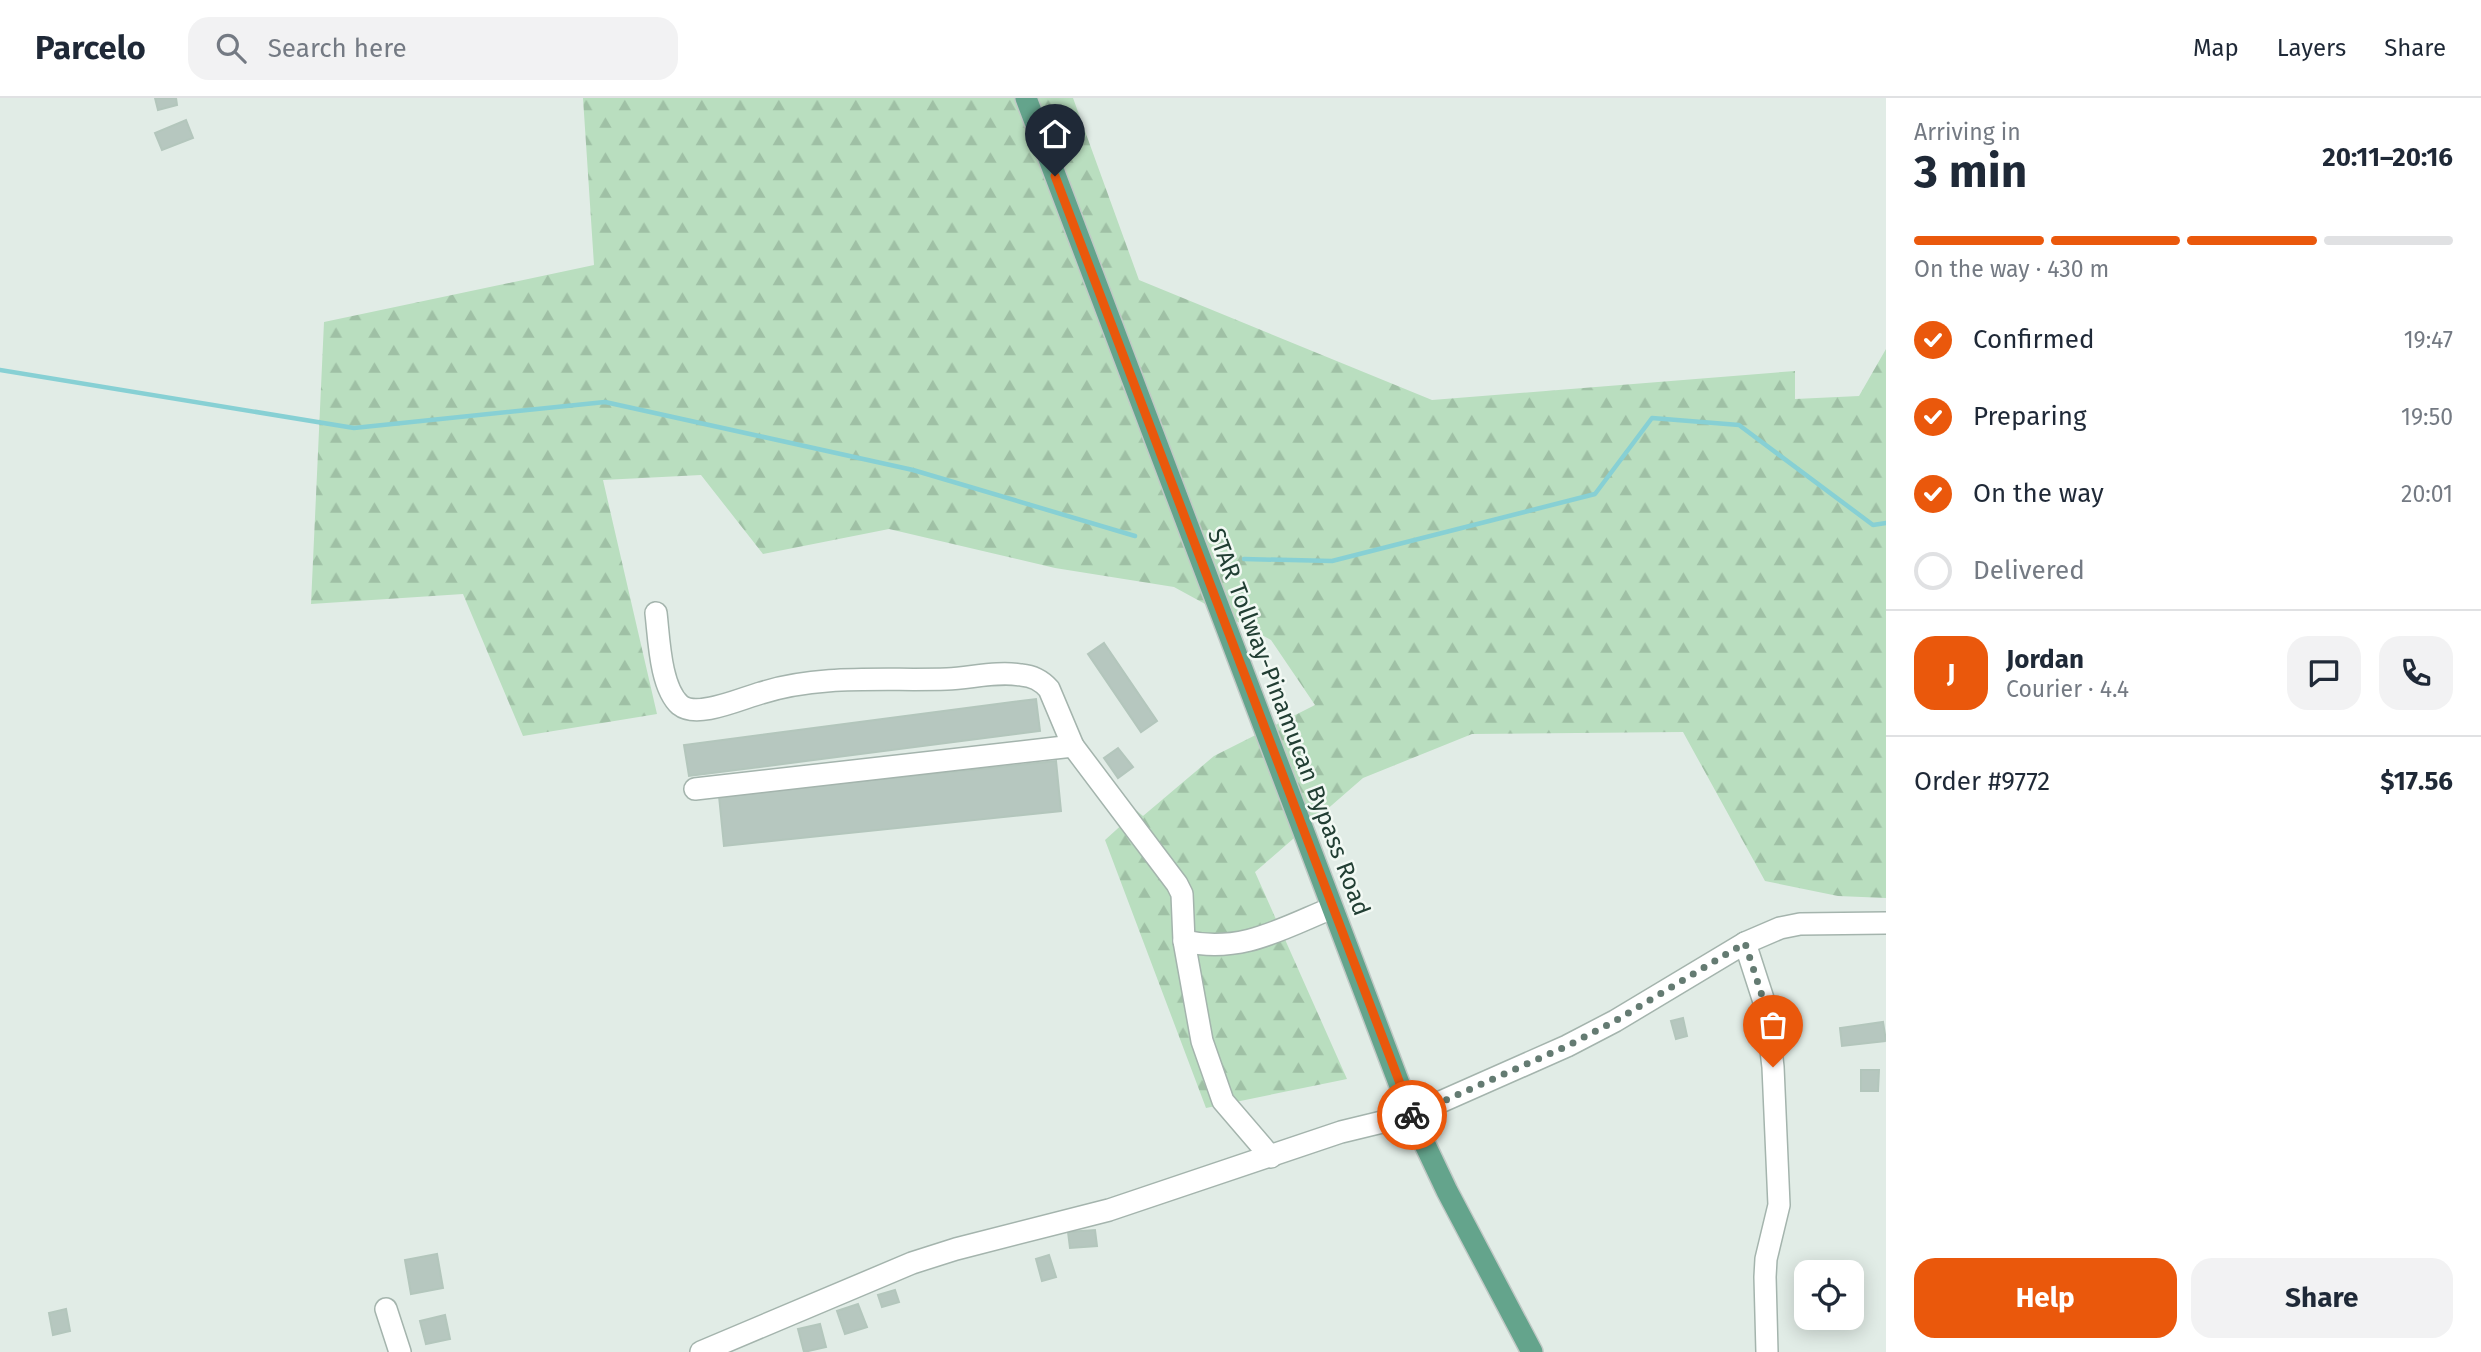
<!DOCTYPE html>
<html lang="en">
<head>
<meta charset="utf-8">
<style>
	:root { --surface:#fff; --page:#f2f2f3; --text:#1f2937; --muted:#747a83; --line:#e0e1e3; --accent:#ea580c }
	body { margin:0; font-family:"Fira Sans",sans-serif; background:var(--page); color:var(--text); height:100vh; display:flex; flex-direction:column; font-size:26px; white-space:nowrap }
	* { box-sizing:border-box; margin:0 }
	p { font-size:23px; color:var(--muted) }
	.icon { flex:none; width:38px; height:38px; fill:none; stroke:currentColor; stroke-width:2; stroke-linecap:round; stroke-linejoin:round }
	.map { position:relative; flex:1; overflow:hidden }
	.details { display:flex; flex-direction:column; background:var(--surface); width:595px }
	.details>* { flex:none }
	.fabs { position:absolute; left:1794px; top:1162px; display:grid; gap:14px }
	.fabs a { display:grid; place-items:center; width:70px; height:70px; border-radius:14px; background:var(--surface); box-shadow:0 4px 18px #0003; font-size:35px }
	.pin { position:absolute; display:grid; place-items:center; width:60px; height:60px; color:#fff; margin:-72px -30px; border-radius:50% 50% 50% 0; rotate:-45deg; box-shadow:0 0 7px #0007 }
	.pin .icon { rotate:45deg }
	.courier { position:absolute; display:grid; place-items:center; width:70px; height:70px; margin:-35px; border:5px solid #ea580c; border-radius:50%; background:#fff; color:#222; box-shadow:0 2px 9px #0007 }
	.headline em { font-style:normal; font-weight:700 }
	.headline div { display:flex; flex-direction:column-reverse }
	.headline { display:flex; align-items:center; justify-content:space-between; height:119px; padding:0 28px }
	h1 { font-size:46px; font-weight:700; line-height:52px }
	.bar { display:grid; grid-template-columns:repeat(4,1fr); gap:10px 7px; align-content:center; height:84px; padding:0 28px }
	.bar i { height:9px; border-radius:5px; background:var(--line) }
	.bar .active { background:var(--accent) }
	.bar p { grid-column:span 4 }
	.line { display:flex; align-items:center; gap:18px; padding:0 28px; border-top:2px solid var(--line) }
	.line div { flex:1 }
	.round { display:grid; place-items:center; flex:none; width:74px; height:74px; border-radius:21px; background:var(--page) }
	ol { padding:0 28px; list-style:none }
	li { display:flex; align-items:center; gap:21px; height:77px }
	li p { margin-inline-start:auto }
	li .icon { padding:7px; border-radius:50%; background:var(--accent); color:#fff; stroke-width:4 }
	li:last-child { color:var(--muted) }
	li i { width:38px; height:38px; border:4px solid var(--line); border-radius:50% }
	.primary-button { display:flex; gap:14px; margin-top:auto; padding:14px 28px }
	.primary-button a { flex:1; height:80px; border-radius:21px; background:var(--accent); color:#fff; font-size:28px; font-weight:700; line-height:80px; text-align:center }
	.primary-button a+a { background:var(--page); color:var(--text) }
	header { display:flex; align-items:center; gap:42px; box-sizing:border-box; height:98px; padding:0 35px; background:var(--surface); border-bottom:2px solid var(--line) }
	header strong { font-size:33px }
	nav { display:flex; gap:38px; margin-inline-start:auto; font-size:24px }
	.search { width:490px; height:63px; background:var(--page); display:flex; align-items:center; gap:18px; box-sizing:border-box; padding:0 24px; border-radius:21px; color:var(--muted); font-size:26px }
	main { display:flex; flex:1; min-height:0 }
	.map>svg:first-child { display:block }
	.forest { fill:url(#forest-firs) }
	.lines { fill:none; stroke-linecap:round; stroke-linejoin:round }
	.stream { stroke:#87d0d4; stroke-width:4.5 }
	.building { fill:#b6c7bf; stroke:#b3c6bc; stroke-width:2 }
	.minor-casing { stroke:#a4b4ad; stroke-width:24 }
	.major-casing { stroke:#c1c9c6; stroke-width:24 }
	.minor { stroke:#fff; stroke-width:21 }
	.major { stroke:#64a48c; stroke-width:21 }
	.done { stroke:#647b72; stroke-width:7; stroke-dasharray:0 12.6 }
	.route { stroke:#ea580c; stroke-width:9 }
	.labels { text-anchor:middle; stroke-width:5; stroke-linejoin:round; paint-order:stroke }
	.street-label { font-size:24px; fill:#213e33; stroke:#f2f9f4 }
</style>
</head>
<body>
<header>
<strong>Parcelo</strong>
<div class="search"><svg class="icon" aria-label="search" viewBox="0 0 24 24"><circle cx="10" cy="10" r="6"/><path d="M15 15l6 6"/></svg>Search here</div>
<nav><a>Map</a><a>Layers</a><a>Share</a></nav>
</header>
<main>
<div class="map">
<svg width="1886" height="1254" viewBox="0 0 1886 1254">
	<defs>
		<pattern id="forest-firs" width="22" height="20" patternUnits="userSpaceOnUse" patternTransform="scale(1.75)"><rect width="22" height="20" fill="#b9debf"/><path d="M5 1l3.5 6h-7zM16 11l3.5 6h-7z" fill="#9fc0a5"/></pattern>
	</defs>
	<rect width="100%" height="100%" fill="#e1ece6"/>
	<polygon class="forest" points="583,0 1073,0 1139,182 1432,302 1795,273 1795,301 1859,298 1886,251 1886,800 1838,798 1765,783 1683,634 1472,636 1363,680 1255,774 1347,981 1206,1010 1105,742 1137,713 1143,718 1214,658 1315,607 1271,542 1174,489 1055,470 889,431 763,456 701,377 603,382 657,616 523,638 463,496 311,506 324,224 594,167"/>
	<g class="lines">
		<g class="stream">
			<polyline points="0,272 354,330 605,304 913,372 1135,438"/>
			<polyline points="1244,461 1332,463 1595,396 1652,320 1739,327 1873,427 1886,425"/>
		</g>
	</g>
	<g class="building">
		<polygon points="155,0 176,0 177,7 158,12"/>
		<polygon points="186,22 193,40 162,52 155,35"/>
		<polygon points="1104,545 1157,623 1141,634 1088,556"/>
		<polygon points="1036,601 1040,633 689,678 684,647"/>
		<polygon points="1118,650 1133,669 1118,680 1104,660"/>
		<polygon points="1056,663 1061,713 724,748 719,698"/>
		<polygon points="1683,920 1687,938 1676,941 1671,923"/>
		<polygon points="1883,924 1886,943 1842,948 1840,930"/>
		<polygon points="1861,972 1879,972 1878,993 1861,993"/>
		<polygon points="1095,1132 1097,1148 1070,1150 1068,1134"/>
		<polygon points="437,1156 443,1190 411,1196 405,1162"/>
		<polygon points="1049,1157 1056,1179 1042,1183 1036,1161"/>
		<polygon points="895,1192 899,1204 882,1209 878,1197"/>
		<polygon points="858,1206 867,1229 845,1236 837,1213"/>
		<polygon points="66,1211 70,1233 53,1237 49,1215"/>
		<polygon points="445,1217 450,1241 426,1246 420,1223"/>
		<polygon points="820,1226 826,1249 804,1254 798,1231"/>
	</g>
	<g class="lines">
		<g class="minor-casing">
			<g id="minor">
				<path d="M656 515C659 540 660 589 680 607 697 621 742 600 761 595 821 576 886 583 947 581 971 580 997 573 1021 577 1033 578 1041 582 1049 591L1073 648 1177 786 1182 796 1184 843 1202 943 1223 1003 1271 1059"/>
				<polyline points="695,691 1073,648"/>
				<path d="M1184 843C1240 856 1281 831 1332 810"/>
				<polyline points="1745,845 1766,910 1773,969 1779,1107 1766,1161 1765,1179 1767,1254"/>
				<polyline points="386,1211 400,1254"/>
				<polyline points="701,1254 912,1165 956,1151 1109,1112 1341,1034 1411,1017 1567,948 1615,923 1745,845 1780,830 1800,826 1886,825"/>
			</g>
		</g>
		<g class="major-casing">
			<polyline id="major" points="1026,0 1411,1017 1447,1093 1532,1254"/>
		</g>
		<use href="#minor" class="minor"/>
		<use href="#major" class="major"/>
	</g>
	<g class="lines">
		<polyline class="done" points="1412,1017 1567,948 1615,923 1745,845 1766,910 1773,969"/>
		<polyline class="route" points="1055,78 1412,1017"/>
	</g>
	<g class="labels">
		<g class="street-label">
			<text transform="translate(1289 624) rotate(69)" y="8">STAR Tollway-Pinamucan Bypass Road</text>
		</g>
	</g>
</svg>
<div class="fabs">
<a><svg class="icon" aria-label="locate" viewBox="0 0 24 24"><circle cx="12" cy="12" r="6"/><path d="M12 2v4M12 18v4M2 12h4M18 12h4"/></svg></a>
</div>
<div class="pin" style="left:1773px;top:969px;background:#ea580c"><svg class="icon" aria-label="bag" viewBox="0 0 24 24"><path d="M5 8h14l-1 12H6zM9 8a3 3 0 0 1 6 0"/></svg></div>
<div class="pin" style="left:1055px;top:78px;background:#1f2937"><svg class="icon" aria-label="home" viewBox="0 0 24 24"><path d="M3 11l9-7 9 7M6 9v11h12V9"/></svg></div>
<div class="courier" style="left:1412px;top:1017px"><svg class="icon" aria-label="bike" viewBox="0 0 24 24"><circle cx="6" cy="16" r="4"/><circle cx="18" cy="16" r="4"/><path d="M6 16l4-8h5l3 8M10 8l3 8H6M13 5h3"/></svg></div>
</div>
<section class="details">
<div class="headline"><div><h1>3 min</h1><p>Arriving in</p></div><em>20:11–20:16</em></div>
<div class="bar"><i class="active"></i><i class="active"></i><i class="active"></i><i></i><p>On the way · 430 m</p></div>
<ol>
<li><svg class="icon" aria-label="check" viewBox="0 0 24 24"><path d="M5 12l5 5 9-10"/></svg>Confirmed<p>19:47</p></li>
<li><svg class="icon" aria-label="check" viewBox="0 0 24 24"><path d="M5 12l5 5 9-10"/></svg>Preparing<p>19:50</p></li>
<li><svg class="icon" aria-label="check" viewBox="0 0 24 24"><path d="M5 12l5 5 9-10"/></svg>On the way<p>20:01</p></li>
<li><i></i>Delivered</li>
</ol>
<div class="line" style="height:126px"><b class="round" style="background:var(--accent);color:#fff">J</b><div><b>Jordan</b><p>Courier · 4.4</p></div><a class="round"><svg class="icon" aria-label="chat" viewBox="0 0 24 24"><path d="M4 5h16v11H9l-5 4z"/></svg></a><a class="round"><svg class="icon" aria-label="phone" viewBox="0 0 24 24"><path d="M5 4h4l2 5-3 2q2 4 5 5l2-3 5 2v4C11 20 4 13 5 4z"/></svg></a></div>
<div class="line" style="height:91px"><div>Order #9772</div><b>$17.56</b></div>
<div class="primary-button"><a>Help</a><a>Share</a></div>
</section>
</main>
</body>
</html>
